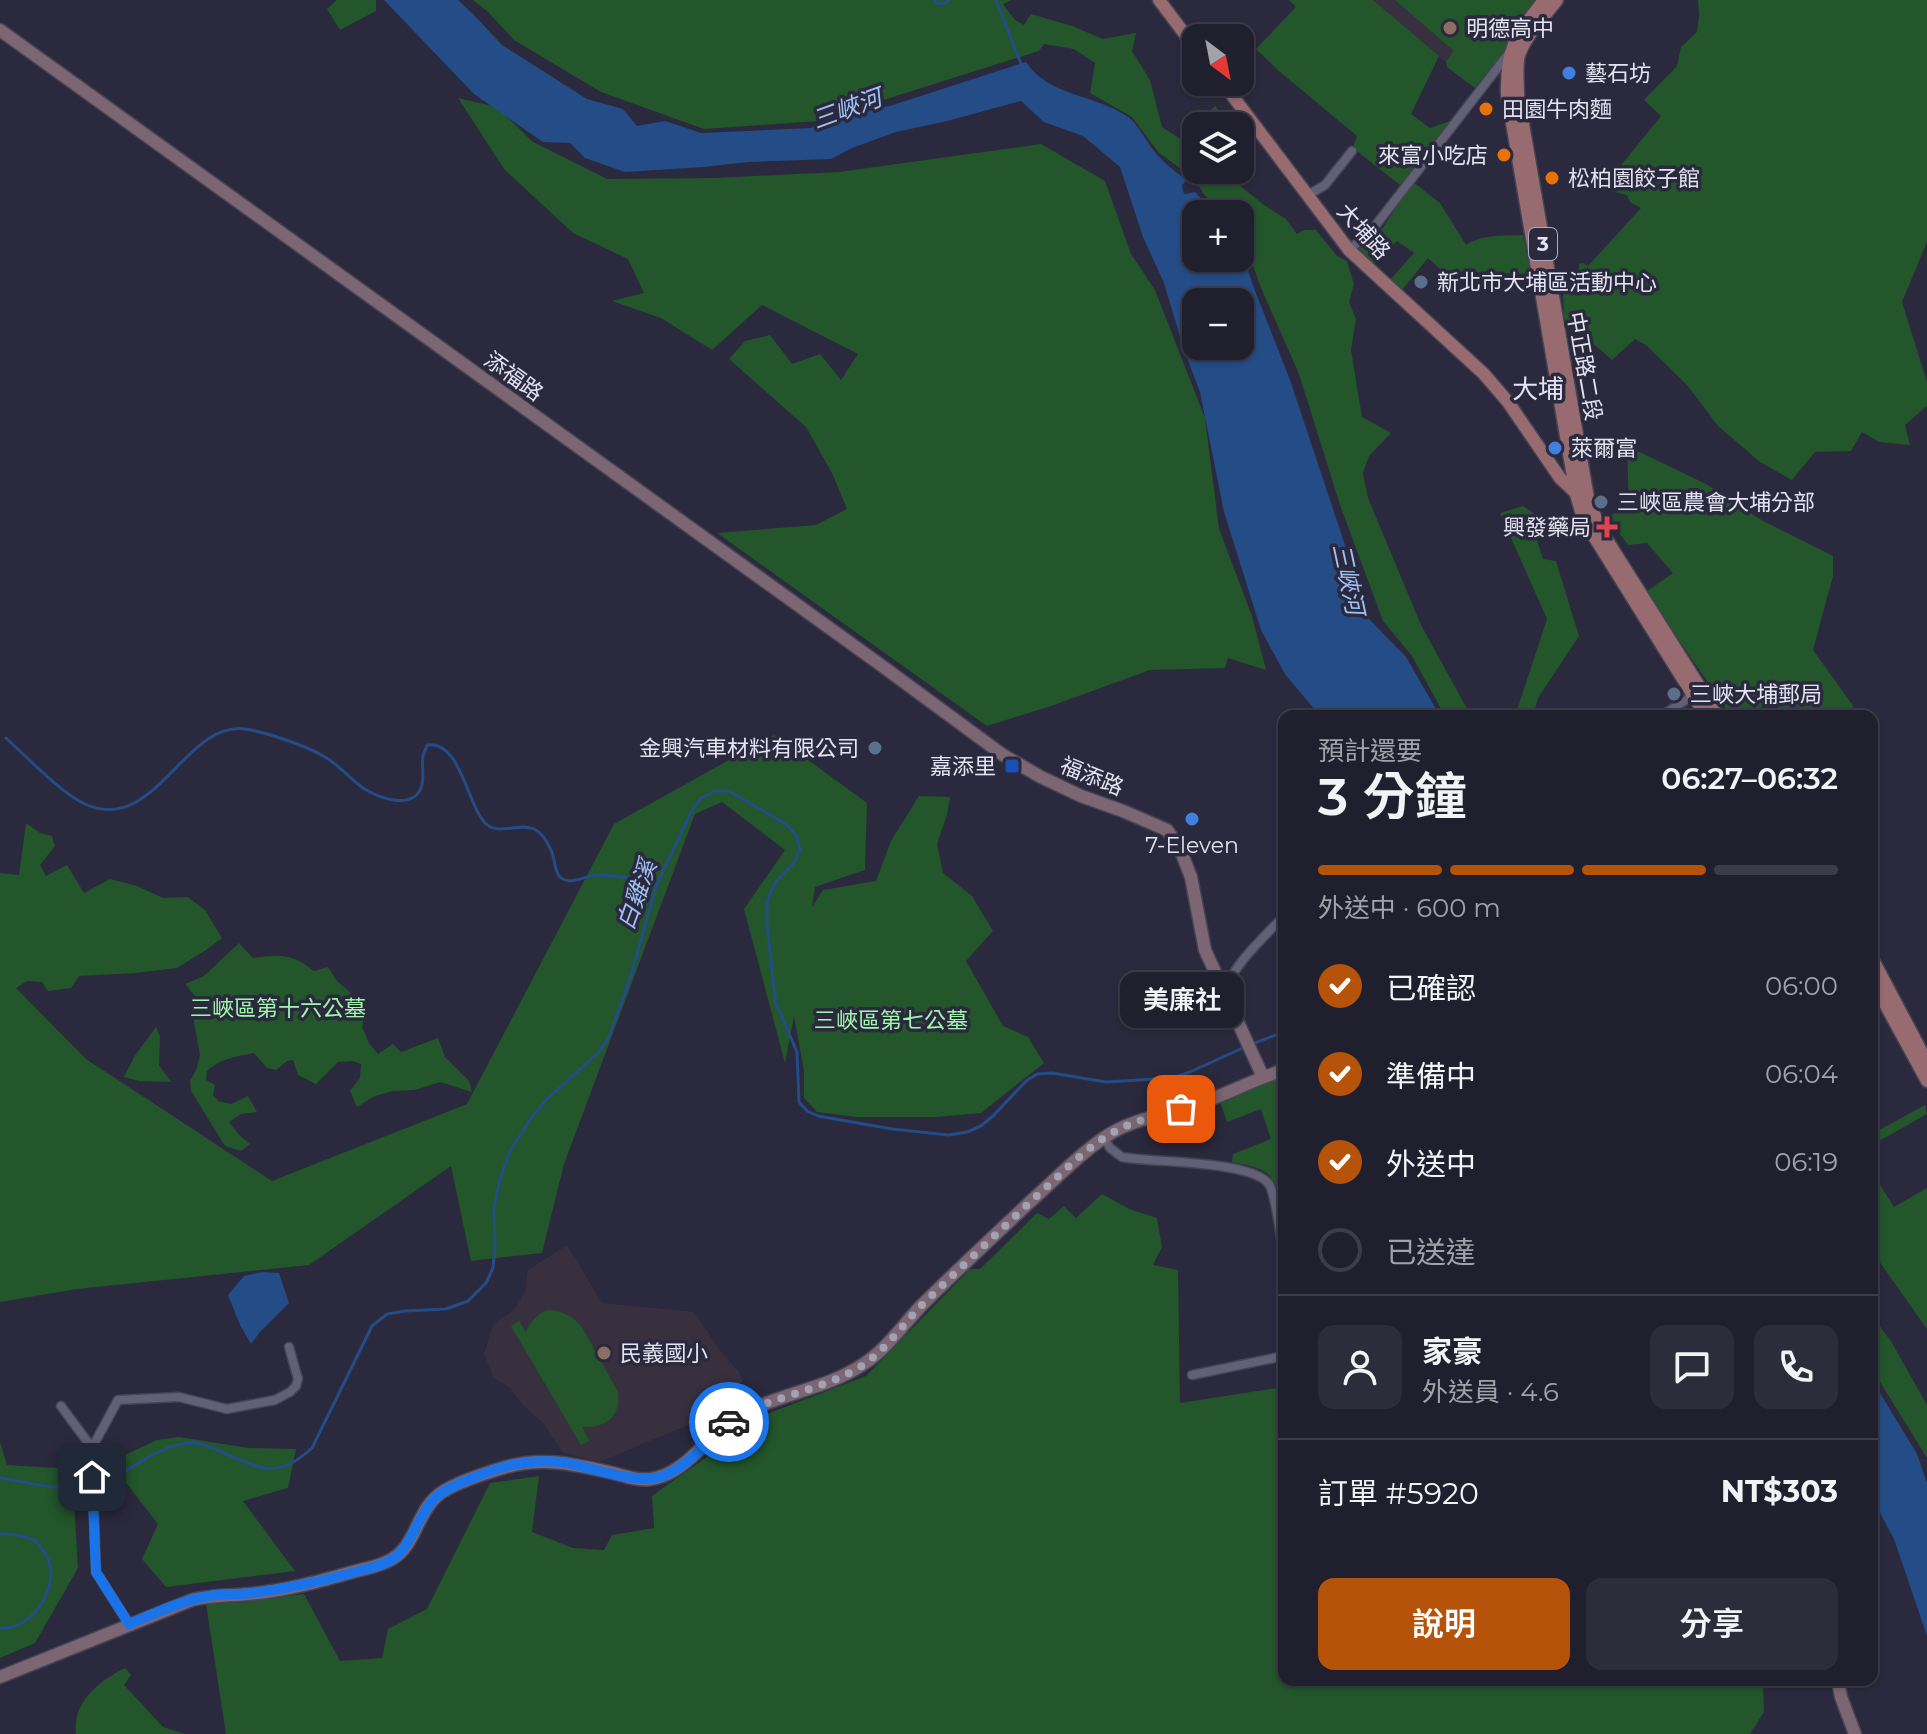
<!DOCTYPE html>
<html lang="zh-TW">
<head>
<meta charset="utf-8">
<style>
	:root { --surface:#201f2e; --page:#2d2c3a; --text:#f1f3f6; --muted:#a2a2aa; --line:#3d3d4a; --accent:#b45309 }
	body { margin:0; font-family:Montserrat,"Noto Sans TC",sans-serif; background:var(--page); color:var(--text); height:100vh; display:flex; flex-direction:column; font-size:30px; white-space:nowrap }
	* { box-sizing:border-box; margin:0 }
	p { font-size:26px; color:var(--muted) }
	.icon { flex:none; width:44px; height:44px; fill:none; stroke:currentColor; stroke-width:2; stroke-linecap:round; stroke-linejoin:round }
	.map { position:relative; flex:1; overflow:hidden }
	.panel { position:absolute; left:1278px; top:710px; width:600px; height:976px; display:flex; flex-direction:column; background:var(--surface); border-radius:16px; box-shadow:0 2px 6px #0004,0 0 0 2px var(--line) }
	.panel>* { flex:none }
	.needle { width:52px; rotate:148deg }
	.buttons { position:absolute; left:1182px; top:24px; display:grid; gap:16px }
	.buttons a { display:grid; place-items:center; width:72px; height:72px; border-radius:16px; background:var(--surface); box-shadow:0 2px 6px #0004,0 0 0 2px var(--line); font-size:40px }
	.pin { position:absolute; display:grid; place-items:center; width:68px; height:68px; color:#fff; margin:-34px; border-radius:16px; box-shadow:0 4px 12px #0006 }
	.courier { position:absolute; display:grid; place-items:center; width:80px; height:80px; margin:-40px; border:6px solid #1a73e8; border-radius:50%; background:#fff; color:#222; box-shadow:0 2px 10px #0007 }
	.bubble { position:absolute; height:56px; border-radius:16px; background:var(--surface); box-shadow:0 2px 6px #0004,0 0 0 2px var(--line); font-size:26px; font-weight:600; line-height:56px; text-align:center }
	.overview em { font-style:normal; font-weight:600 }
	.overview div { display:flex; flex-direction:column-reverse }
	.overview { display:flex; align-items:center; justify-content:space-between; height:136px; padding:0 40px }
	h1 { font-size:52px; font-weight:600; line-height:60px }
	.bar { display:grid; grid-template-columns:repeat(4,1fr); gap:12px 8px; align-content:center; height:96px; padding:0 40px }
	.bar i { height:10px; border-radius:6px; background:var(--line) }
	.bar .selected { background:var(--accent) }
	.bar p { grid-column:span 4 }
	.line { display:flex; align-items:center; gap:20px; padding:0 40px; border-top:2px solid var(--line) }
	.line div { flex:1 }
	.round { display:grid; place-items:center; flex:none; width:84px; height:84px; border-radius:16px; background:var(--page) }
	ol { padding:0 40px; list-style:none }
	li { display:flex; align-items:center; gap:24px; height:88px }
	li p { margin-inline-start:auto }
	li .icon { padding:8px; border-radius:50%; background:var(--accent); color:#fff; stroke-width:4 }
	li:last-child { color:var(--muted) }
	li i { width:44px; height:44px; border:4px solid var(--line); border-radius:50% }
	.action { display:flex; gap:16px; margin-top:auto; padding:16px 40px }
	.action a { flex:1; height:92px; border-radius:16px; background:var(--accent); color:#fff; font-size:32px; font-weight:600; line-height:92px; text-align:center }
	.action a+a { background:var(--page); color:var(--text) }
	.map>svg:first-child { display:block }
	.education { fill:#38303f }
	.green { fill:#23562b }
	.water { fill:#244c87; fill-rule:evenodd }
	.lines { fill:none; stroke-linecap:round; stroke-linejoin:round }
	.stream { stroke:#244c87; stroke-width:3 }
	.street-casing { stroke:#464454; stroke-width:11 }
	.secondary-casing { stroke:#464454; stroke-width:15 }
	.primary-casing { stroke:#464454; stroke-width:15 }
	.street { stroke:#626076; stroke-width:8 }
	.secondary { stroke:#7c6673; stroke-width:12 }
	.primary { stroke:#976b70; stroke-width:12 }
	.done { stroke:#a3a2b2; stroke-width:8; stroke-dasharray:0 14.4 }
	.route { stroke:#1a73e8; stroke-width:10 }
	.education-dot { fill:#8d6e63; stroke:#2b293d; stroke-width:3 }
	.shop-dot { fill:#3f7fe0; stroke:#2b293d; stroke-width:3 }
	.food-dot { fill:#e8710a; stroke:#2b293d; stroke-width:3 }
	.service-dot { fill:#5c6f8a; stroke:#2b293d; stroke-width:3 }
	.health-dot { fill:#e0444e; stroke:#2b293d; stroke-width:3 }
	.transit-dot { fill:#1a4fb4; stroke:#2b293d; stroke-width:3 }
	.labels { text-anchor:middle; stroke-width:7; stroke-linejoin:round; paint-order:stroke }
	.shield { fill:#2b293d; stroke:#acabbb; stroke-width:2 }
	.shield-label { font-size:20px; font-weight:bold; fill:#e4e3f1 }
	.poi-label { font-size:22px; fill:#e4e3f1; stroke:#2b293d; text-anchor:start }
	.street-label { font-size:22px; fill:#e4e3f1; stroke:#2b293d }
	.park-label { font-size:22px; fill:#9ff8a9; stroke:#2b293d }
	.water-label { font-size:24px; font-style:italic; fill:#9fc2f5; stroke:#2b293d }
	.quarter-label { font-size:26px; fill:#e4e3f1; stroke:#2b293d }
</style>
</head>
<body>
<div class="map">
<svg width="1927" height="1734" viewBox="0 0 1927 1734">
	<rect width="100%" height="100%" fill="#2b293d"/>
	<g class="education">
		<polygon points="1373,0 1517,0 1457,72"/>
		<polygon points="567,1245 602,1303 694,1312 722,1353 739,1372 743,1382 711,1395 695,1422 599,1462 562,1452 545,1425 523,1405 510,1388 494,1378 484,1354 493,1325 514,1310 525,1292 528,1270"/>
	</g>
	<g class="green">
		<polygon points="337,0 376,0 376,11 340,30 327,9"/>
		<polygon points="473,0 1011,0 1003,4 1015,20 1024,25 1031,14 1072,26 1103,39 1136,33 1132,51 1150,80 1162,127 1182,140 1215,106 1231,126 1196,126 1196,170 1220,170 1264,205 1286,219 1297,234 1304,230 1316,230 1337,256 1347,261 1354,284 1349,302 1356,319 1351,350 1362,417 1391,433 1369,456 1363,473 1368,498 1421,625 1471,716 1445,716 1412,656 1383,621 1340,505 1299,374 1261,288 1245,243 1240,236 1240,214 1222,214 1203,193 1195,179 1159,153 1132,117 1090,93 1095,63 1074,49 1044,44 1039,51 817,121 704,129 601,92 514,40 488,12"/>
		<polygon points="1289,0 1373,0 1439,56 1411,114 1430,128 1450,121 1400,185 1353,148 1357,136 1279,71 1256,49 1296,7"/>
		<polygon points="1395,0 1538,0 1518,26 1506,49 1475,88 1447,67 1446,62 1454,51"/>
		<polygon points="1698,0 1927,0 1927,242 1902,302 1927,382 1927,406 1905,425 1910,445 1879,442 1862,432 1851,451 1815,452 1792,480 1760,462 1718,426 1688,386 1647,346 1635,339 1612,360 1564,318 1563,293 1578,280 1579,264 1583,263 1588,266 1641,208 1630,202 1627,195 1607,190 1604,186 1661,116 1644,100 1677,66 1681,47 1697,32 1699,16"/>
		<polygon points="458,98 497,107 533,142 607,179 714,178 839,172 1041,144 1105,181 1131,254 1155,290 1205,418 1219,529 1252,616 1266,670 1228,658 1225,668 1150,670 1051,706 987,726 717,533 816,525 847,509 832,473 806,427 729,359 745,341 770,335 792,364 820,354 841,380 858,354 762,305 712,350 661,318 612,301 644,293 628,259 573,233 504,169"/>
		<path d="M1413 182 1440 203 1466 245C1483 234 1503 236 1523 235L1531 274 1442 271 1428 258 1401 291 1390 280 1414 253 1397 241 1373 265 1355 251 1380 232Z"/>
		<polygon points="1627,446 1706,484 1763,521 1833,556 1833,576 1813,650 1854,707 1831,716 1783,716 1773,700 1747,716 1731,716 1646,592 1673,573 1647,543 1628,545 1614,526 1611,514 1629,511"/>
		<polygon points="1523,506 1538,516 1534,531 1543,559 1556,561 1579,636 1538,698 1533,716 1515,716 1547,619 1500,513"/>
		<polygon points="774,735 867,803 865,870 815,887 812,907 823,890 876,881 891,841 919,796 950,797 947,815 937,844 943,873 972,896 993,931 966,961 1003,1026 1028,1037 1044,1063 981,1113 936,1117 856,1117 817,1112 804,1098 804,1071 794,1016 785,1063 744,909 785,850 722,802 695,814 564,1164 542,1253 471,1261 451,1166 309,1265 77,1289 0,1302 0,873 19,875 26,823 40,833 52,836 55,846 40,865 46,876 67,865 84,893 110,879 137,886 163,898 188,897 205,910 222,938 206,950 177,968 135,973 79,976 71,988 48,991 42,982 27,981 16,988 86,1059 272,1181 467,1104 614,824"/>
		<path d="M239 943 253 958C281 954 292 954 314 971L328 967 337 981 351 993 360 1004 364 1019 362 1027 369 1043 378 1054 393 1044 401 1052 438 1038 445 1057 469 1081 472 1092 440 1082 415 1090 392 1091 373 1097 357 1107 350 1091 360 1078 361 1064 353 1061 338 1062 316 1084 298 1075 293 1060 287 1061 276 1070 267 1068 254 1053C237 1056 219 1059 207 1071L206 1080 215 1085 213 1095 218 1101 231 1104 248 1096 257 1112 241 1114 229 1122 239 1135 250 1144 241 1151 225 1146 191 1091 190 1081 196 1070 200 1055 194 1022 195 996 185 984 204 976Z"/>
		<polygon points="156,1027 160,1036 159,1065 171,1082 139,1081 124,1077 134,1057"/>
		<path d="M1284 1076V1230C1281 1216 1279 1184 1269 1175 1259 1166 1244 1165 1232 1162L1233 1154 1271 1139 1261 1109 1227 1122 1220 1102 1264 1082Z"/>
		<polygon points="1925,1105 1927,1114 1872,1145 1872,1134"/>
		<polygon points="1872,1172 1894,1207 1927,1188 1927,1329 1872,1251"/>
		<polygon points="1102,1194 1129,1209 1157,1218 1162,1247 1153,1265 1178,1270 1180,1403 1284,1387 1284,1680 1763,1680 1764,1712 1750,1734 226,1734 206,1604 245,1602 304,1594 340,1661 382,1658 388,1629 427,1609 490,1483 539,1476 532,1532 573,1548 604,1550 612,1535 654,1528 652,1496 767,1414 866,1376 970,1269 980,1269 1037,1213 1049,1219 1064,1206 1076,1218"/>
		<path d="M550 1310C564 1311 573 1317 582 1327L618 1392C621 1418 605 1428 582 1427L589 1441 581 1445 511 1326 519 1321 526 1332C530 1322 539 1311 550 1310Z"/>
		<polygon points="1872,1315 1892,1343 1927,1405 1927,1458 1872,1369"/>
		<polygon points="179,1437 249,1448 296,1449 288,1488 243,1501 295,1571 166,1587 142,1559 158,1524 110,1462 157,1440"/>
		<polygon points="0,1442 7,1465 72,1469 78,1568 35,1643 0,1658"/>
		<path d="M125 1668 131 1675 124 1685 163 1727 185 1734H76C72 1702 99 1681 125 1668Z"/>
	</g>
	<g class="water">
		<path d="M384 0H458L474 15 502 45 587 99 623 109 637 126 665 121 701 133 811 128 836 119 893 105 1026 62C1049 97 1096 94 1128 117 1139 125 1146 141 1154 151 1164 163 1175 172 1187 180L1182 185 1183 192 1185 194 1195 192 1215 214H1196V258H1240V245L1252 283 1290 380 1370 620 1406 657 1440 716H1320L1285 674 1261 630 1224 512 1200 392 1184 350 1164 283 1143 237 1120 167 1083 136 1044 122 1021 101 947 121 896 132 852 148 831 159 749 162 703 167 625 172 585 158 570 143 543 142 474 94ZM1196 302H1240V346H1196Z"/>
		<polygon points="262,1272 279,1273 289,1303 260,1332 251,1344 240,1325 228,1295 244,1276"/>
		<polygon points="1872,1380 1917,1454 1927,1483 1927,1636 1894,1539 1872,1498"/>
	</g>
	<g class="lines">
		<g class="stream">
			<polyline points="934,0 937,4 945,3 949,0"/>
			<polyline points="996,0 1021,64"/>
			<path d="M6 738C27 757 61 793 85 804 155 836 184 721 245 729 266 732 307 746 325 757 339 765 350 779 363 788 377 797 407 809 419 792 426 782 421 768 423 756 423 754 427 747 427 745 461 740 467 806 486 824 499 836 520 822 534 829 544 834 552 849 554 860 555 865 556 873 560 877 570 886 585 876 596 875 616 874 637 880 657 884"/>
			<polyline points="1252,1044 1284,1032"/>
			<path d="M0 1478C23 1481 71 1494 92 1487 127 1477 155 1443 193 1443 201 1443 209 1447 217 1450 258 1467 275 1482 312 1448L372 1326 387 1314 405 1311 446 1309 468 1301 486 1283 493 1268 495 1247 494 1208 500 1179 510 1151 531 1118 548 1098 598 1053 609 1037 631 975 657 884 691 812 701 798 715 791H729L787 825 797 836 800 850 795 862 776 881 767 901V926L776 1003 797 1052 799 1102 807 1111 818 1116 892 1129 949 1135 967 1132 981 1126 994 1115 1026 1081 1037 1074 1052 1073 1106 1082 1172 1078 1190 1072 1245 1047"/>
			<path d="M0 1534C11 1534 26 1535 36 1542 38 1543 43 1550 44 1552 65 1581 34 1631 0 1628"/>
		</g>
		<g class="street-casing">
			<g id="street">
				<polyline points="1308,195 1325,185 1352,151"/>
				<polyline points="1349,250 1372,230 1509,53"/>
				<polyline points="1661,716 1694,695"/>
				<path d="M1224 991C1237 961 1261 940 1284 916"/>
				<path d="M1104 1138 1110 1148 1122 1157C1151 1163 1257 1160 1270 1186 1277 1201 1281 1241 1284 1259"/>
				<polyline points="1192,1375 1284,1356"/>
				<polyline points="61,1406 92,1448 118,1400 179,1397 227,1409 275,1400 290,1392 296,1386 298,1379 289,1347"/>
				<polyline points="92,1455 96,1572 129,1624"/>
			</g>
		</g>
		<g class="secondary-casing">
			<g id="secondary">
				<polyline points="0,30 878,663 1003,755 1041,777 1081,796 1123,811 1167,830 1180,849 1191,877 1205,950 1263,1077"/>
				<path d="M0 1677 192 1600C212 1595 230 1596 249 1594 285 1591 321 1581 356 1571 368 1568 381 1566 392 1559 415 1546 417 1514 436 1497 448 1485 489 1472 506 1467 543 1456 577 1465 613 1473 625 1476 638 1481 651 1479 686 1474 705 1438 733 1420 772 1394 823 1391 862 1365 886 1350 902 1326 921 1306 957 1270 995 1235 1032 1200 1056 1179 1078 1155 1105 1137 1133 1118 1169 1114 1201 1103 1229 1093 1255 1079 1284 1070"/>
				<polyline points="1838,1680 1841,1697 1855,1734"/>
			</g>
		</g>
		<g class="primary-casing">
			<g id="primary">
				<polyline points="1159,0 1196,49"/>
				<path d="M1544 0C1516 36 1506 47 1507 94L1576 494 1582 515 1590 530 1706 716"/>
				<path d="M1557 0C1544 17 1526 35 1519 55 1516 67 1518 82 1518 95L1588 498 1600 529 1718 716"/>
				<polyline points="1222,82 1349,250 1484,374 1508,402 1560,478 1576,493"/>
				<polyline points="1872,958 1927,1062"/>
				<polyline points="1872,980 1927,1081"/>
			</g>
		</g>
		<use href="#street" class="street"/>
		<use href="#secondary" class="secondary"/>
		<use href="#primary" class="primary"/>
	</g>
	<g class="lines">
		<path class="done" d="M729 1422C769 1395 822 1392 863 1365 887 1349 903 1324 923 1304 962 1266 1002 1229 1042 1191 1066 1170 1089 1144 1118 1130 1137 1119 1160 1116 1181 1109"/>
		<path class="route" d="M92 1477 96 1572 129 1624C154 1614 178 1602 204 1597 220 1593 236 1595 252 1593 284 1589 317 1582 348 1574 360 1570 372 1568 383 1564 413 1552 414 1519 435 1498 447 1486 489 1471 507 1466 524 1462 543 1460 561 1462 590 1466 636 1486 663 1476 689 1466 708 1440 729 1422"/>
	</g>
	<g class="education-dot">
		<circle cx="1450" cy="28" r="8"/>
		<circle cx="604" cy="1353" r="8"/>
	</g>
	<g class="shop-dot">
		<circle cx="1569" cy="73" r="8"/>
		<circle cx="1555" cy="448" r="8"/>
		<circle cx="1192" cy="819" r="8"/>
	</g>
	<g class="food-dot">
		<circle cx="1486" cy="109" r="8"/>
		<circle cx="1504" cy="155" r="8"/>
		<circle cx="1552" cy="178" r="8"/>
	</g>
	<g class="service-dot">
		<circle cx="1421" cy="282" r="8"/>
		<circle cx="1601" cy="502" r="8"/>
		<circle cx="1674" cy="694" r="8"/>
		<circle cx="875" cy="748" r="8"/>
	</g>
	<path class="health-dot" d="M1603 515h8v8h8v8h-8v8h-8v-8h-8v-8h8z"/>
	<rect class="transit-dot" x="1004" y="758" width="16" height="16" rx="4"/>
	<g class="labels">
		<rect class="shield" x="1529" y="228" width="28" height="32" rx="6"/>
		<g class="shield-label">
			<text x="1543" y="251">3</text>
		</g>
		<g class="poi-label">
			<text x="1466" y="36">明德高中</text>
			<text x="1585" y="81">藝石坊</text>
			<text x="1502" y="117">田園牛肉麵</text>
			<text x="1488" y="163" text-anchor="end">來富小吃店</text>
			<text x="1568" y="186">松柏園餃子館</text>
			<text x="1437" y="290">新北市大埔區活動中心</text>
			<text x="1571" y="456">萊爾富</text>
			<text x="1617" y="510">三峽區農會大埔分部</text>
			<text x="1591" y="535" text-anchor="end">興發藥局</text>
			<text x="1690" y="702">三峽大埔郵局</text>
			<text x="859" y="756" text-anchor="end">金興汽車材料有限公司</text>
			<text x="996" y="774" text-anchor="end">嘉添里</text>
			<text x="1192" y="853" text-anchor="middle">7-Eleven</text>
			<text x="620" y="1361">民義國小</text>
		</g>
		<g class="street-label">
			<text transform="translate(1364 231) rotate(48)" y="8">大埔路</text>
			<text transform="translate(1585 366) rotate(80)" y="8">中正路二段</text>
			<text transform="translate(514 376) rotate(36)" y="8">添福路</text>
			<text transform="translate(1092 776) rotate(22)" y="8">福添路</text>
		</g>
		<g class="park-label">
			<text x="278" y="1016">三峽區第十六公墓</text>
			<text x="891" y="1028">三峽區第七公墓</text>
		</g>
		<g class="water-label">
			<text transform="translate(847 109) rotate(-20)" y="8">三峽河</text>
			<text transform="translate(1348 579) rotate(78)" y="8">三峽河</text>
			<text transform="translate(637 895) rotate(-70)" y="8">白雞溪</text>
		</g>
		<g class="quarter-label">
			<text x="1538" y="398">大埔</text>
		</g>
	</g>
</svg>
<div class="buttons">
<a><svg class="needle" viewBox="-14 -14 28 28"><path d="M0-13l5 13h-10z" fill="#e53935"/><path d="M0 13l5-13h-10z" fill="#a2a2aa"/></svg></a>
<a><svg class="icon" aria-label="layers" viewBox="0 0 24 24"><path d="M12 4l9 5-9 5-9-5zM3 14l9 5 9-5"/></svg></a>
<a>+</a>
<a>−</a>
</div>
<div class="pin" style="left:1181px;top:1109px;background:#ea580c"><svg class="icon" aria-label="bag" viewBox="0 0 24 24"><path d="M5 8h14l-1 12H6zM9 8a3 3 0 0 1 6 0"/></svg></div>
<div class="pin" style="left:92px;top:1477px;background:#1f2937"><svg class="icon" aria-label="home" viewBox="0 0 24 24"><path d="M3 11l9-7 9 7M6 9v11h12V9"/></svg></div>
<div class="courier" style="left:729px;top:1422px"><svg class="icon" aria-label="car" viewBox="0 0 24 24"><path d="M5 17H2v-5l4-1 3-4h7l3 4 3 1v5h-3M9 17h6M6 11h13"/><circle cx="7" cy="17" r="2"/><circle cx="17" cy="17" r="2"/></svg></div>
<div class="bubble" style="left:1120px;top:972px;width:124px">美廉社</div>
<section class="panel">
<div class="overview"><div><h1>3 分鐘</h1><p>預計還要</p></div><em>06:27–06:32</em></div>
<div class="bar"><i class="selected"></i><i class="selected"></i><i class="selected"></i><i></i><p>外送中 · 600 m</p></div>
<ol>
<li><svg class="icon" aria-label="check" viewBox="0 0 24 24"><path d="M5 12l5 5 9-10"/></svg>已確認<p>06:00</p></li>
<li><svg class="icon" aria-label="check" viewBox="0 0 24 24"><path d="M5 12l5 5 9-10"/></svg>準備中<p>06:04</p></li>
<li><svg class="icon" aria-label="check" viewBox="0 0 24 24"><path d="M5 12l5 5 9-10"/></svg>外送中<p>06:19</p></li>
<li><i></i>已送達</li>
</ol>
<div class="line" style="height:144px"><a class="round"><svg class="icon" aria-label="person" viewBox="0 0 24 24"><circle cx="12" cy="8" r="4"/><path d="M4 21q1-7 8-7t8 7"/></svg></a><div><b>家豪</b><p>外送員 · 4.6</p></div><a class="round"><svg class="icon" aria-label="chat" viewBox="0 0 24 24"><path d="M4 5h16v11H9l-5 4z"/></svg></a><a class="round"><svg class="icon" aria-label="phone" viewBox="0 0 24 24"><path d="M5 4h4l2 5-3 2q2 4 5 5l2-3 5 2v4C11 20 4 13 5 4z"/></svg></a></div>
<div class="line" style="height:104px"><div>訂單 #5920</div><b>NT$303</b></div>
<div class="action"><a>說明</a><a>分享</a></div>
</section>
</div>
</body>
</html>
